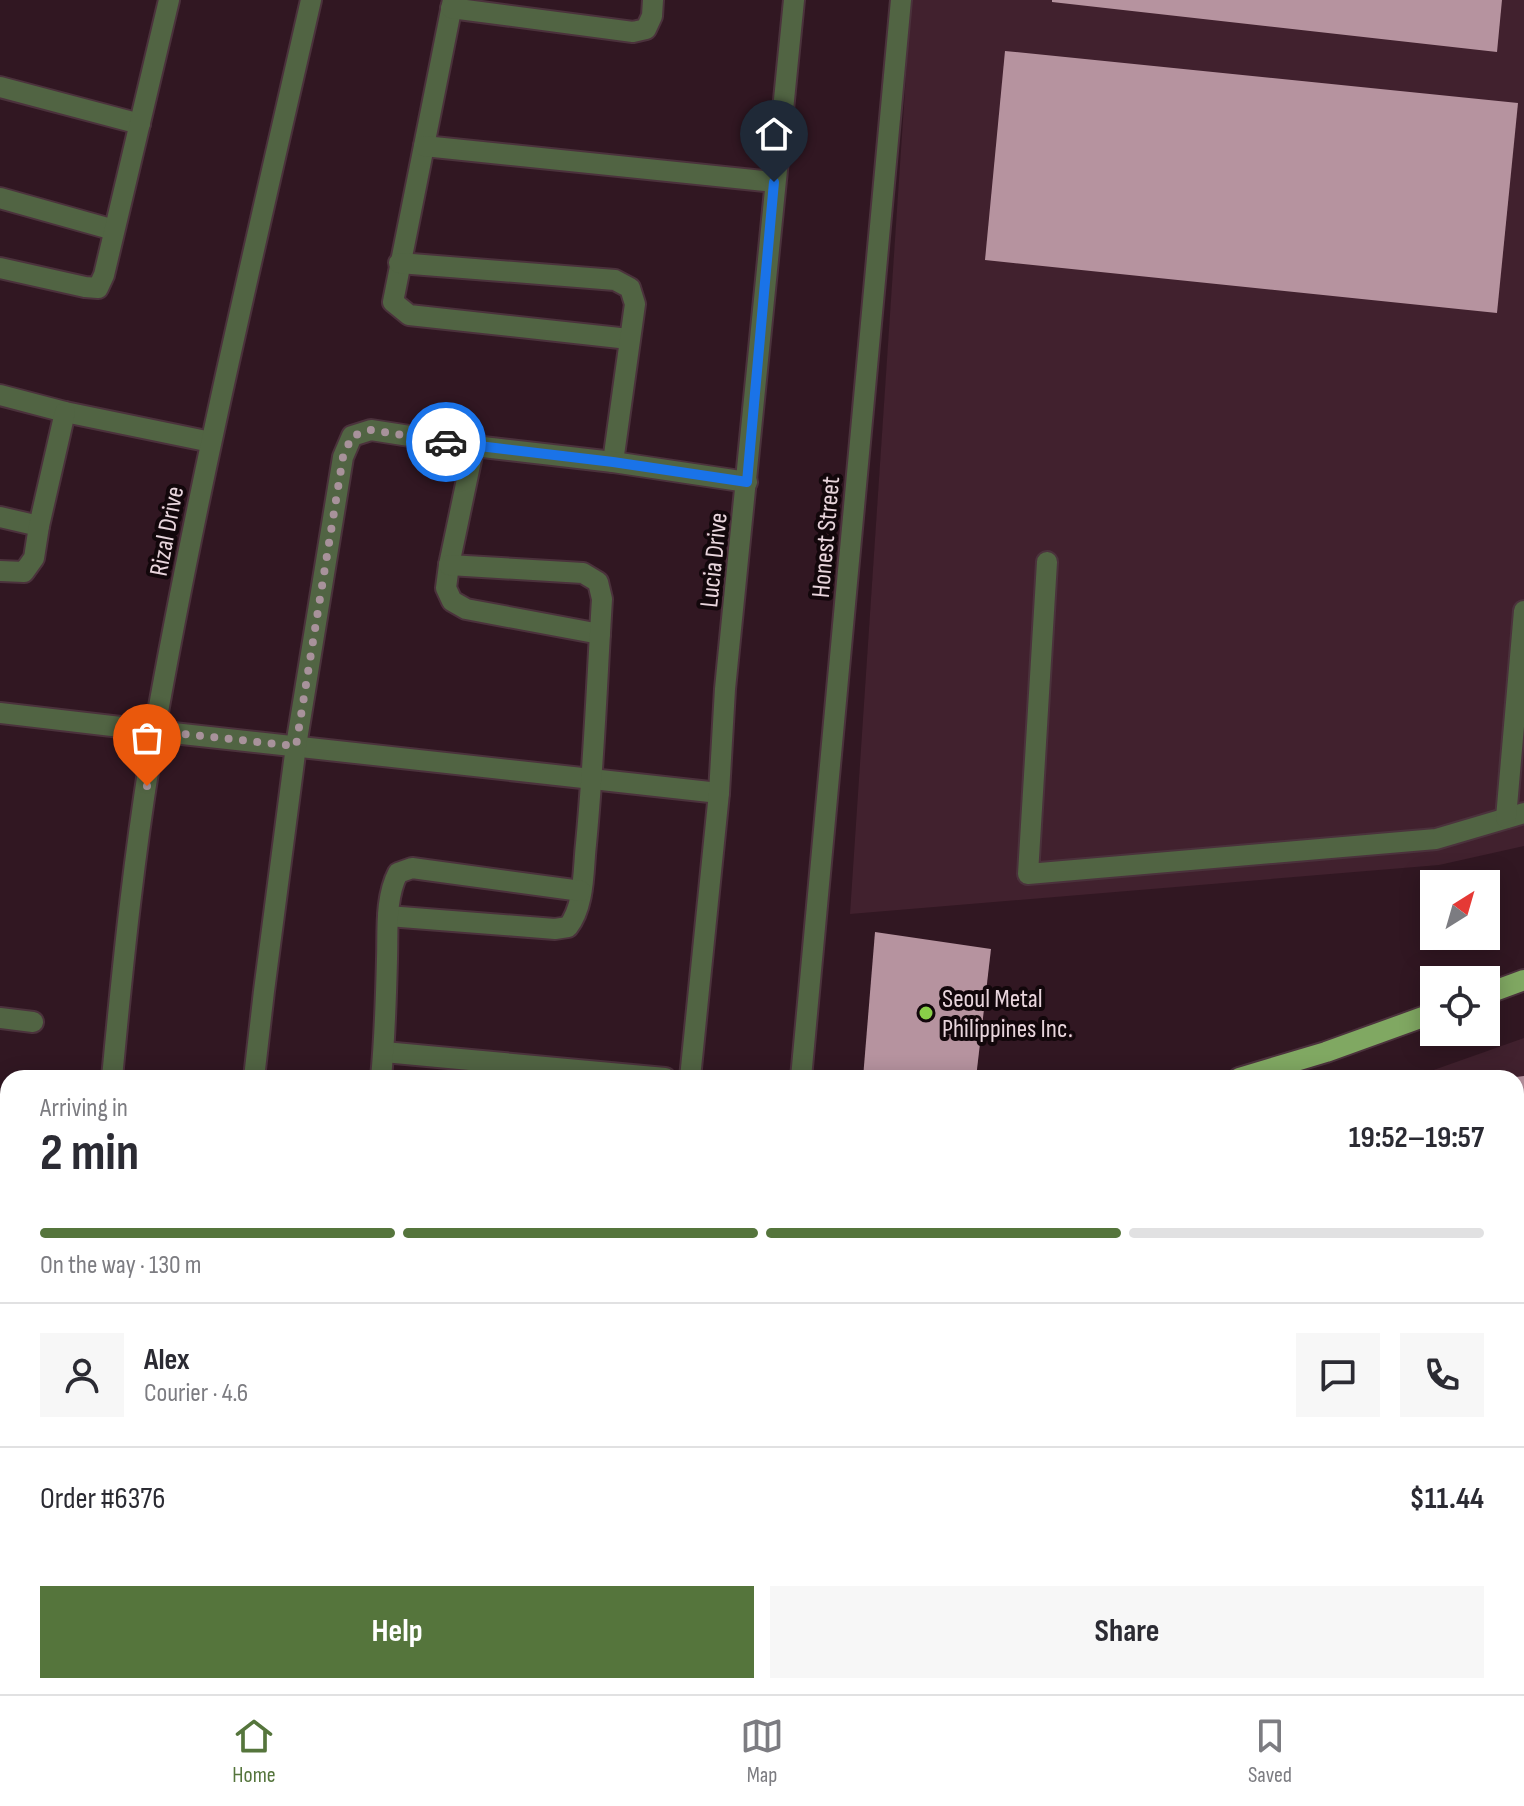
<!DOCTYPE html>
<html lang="en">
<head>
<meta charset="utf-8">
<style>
	:root { --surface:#fff; --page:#f7f7f7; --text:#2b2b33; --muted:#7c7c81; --line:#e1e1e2; --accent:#55753c }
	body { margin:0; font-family:"Sofia Sans Condensed",sans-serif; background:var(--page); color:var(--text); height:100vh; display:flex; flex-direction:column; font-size:30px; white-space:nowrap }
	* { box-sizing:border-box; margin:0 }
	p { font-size:26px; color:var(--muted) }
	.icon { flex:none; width:44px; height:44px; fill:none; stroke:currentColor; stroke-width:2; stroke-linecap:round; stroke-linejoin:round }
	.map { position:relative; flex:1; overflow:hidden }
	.side { position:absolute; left:0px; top:1070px; width:1524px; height:624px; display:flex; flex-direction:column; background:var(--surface); border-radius:24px 24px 0 0; box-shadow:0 4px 20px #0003 }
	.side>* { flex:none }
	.needle { width:52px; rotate:37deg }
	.buttons { position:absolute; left:1420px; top:870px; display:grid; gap:16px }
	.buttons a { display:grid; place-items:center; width:80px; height:80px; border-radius:0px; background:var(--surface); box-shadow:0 4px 20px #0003; font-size:40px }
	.pin { position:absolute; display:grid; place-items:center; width:68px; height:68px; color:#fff; margin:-82px -34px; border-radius:50% 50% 50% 0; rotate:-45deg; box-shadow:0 0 8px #0007 }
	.pin .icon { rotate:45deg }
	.courier { position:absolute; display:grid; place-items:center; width:80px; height:80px; margin:-40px; border:6px solid #1a73e8; border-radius:50%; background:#fff; color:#222; box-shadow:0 2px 10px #0007 }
	.overview em { font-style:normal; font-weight:700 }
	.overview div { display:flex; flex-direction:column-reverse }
	.overview { display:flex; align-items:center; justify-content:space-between; height:136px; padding:0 40px }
	h1 { font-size:52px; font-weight:700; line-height:60px }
	.bar { display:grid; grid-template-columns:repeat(4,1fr); gap:12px 8px; align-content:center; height:96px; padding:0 40px }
	.bar i { height:10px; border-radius:6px; background:var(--line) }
	.bar .on { background:var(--accent) }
	.bar p { grid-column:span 4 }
	.line { display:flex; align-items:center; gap:20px; padding:0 40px; border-top:2px solid var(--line) }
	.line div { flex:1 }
	.round { display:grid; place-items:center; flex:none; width:84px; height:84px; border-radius:0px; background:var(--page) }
	.cta { display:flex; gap:16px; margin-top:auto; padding:16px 40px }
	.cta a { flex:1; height:92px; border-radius:0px; background:var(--accent); color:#fff; font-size:32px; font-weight:700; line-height:92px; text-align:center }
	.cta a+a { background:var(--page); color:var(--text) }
	.tabs { display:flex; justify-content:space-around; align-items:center; height:112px; border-top:2px solid var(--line); background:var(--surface); font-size:22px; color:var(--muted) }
	.tabs a { display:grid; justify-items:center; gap:4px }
	.tabs .on { color:var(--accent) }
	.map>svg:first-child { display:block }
	.built { fill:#41212e }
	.building { fill:#b6939f }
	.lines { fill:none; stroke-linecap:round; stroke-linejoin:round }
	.minor-casing { stroke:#4b323c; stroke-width:24 }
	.major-casing { stroke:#4b323c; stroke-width:24 }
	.path { stroke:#765f69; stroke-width:5; stroke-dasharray:4 6; stroke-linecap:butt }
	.minor { stroke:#516443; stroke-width:20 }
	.major { stroke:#80a862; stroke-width:20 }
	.done { stroke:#a8929b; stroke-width:8; stroke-dasharray:0 14.4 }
	.route { stroke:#1a73e8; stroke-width:10 }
	.poi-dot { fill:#89cf48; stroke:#12070b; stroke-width:3 }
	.labels { text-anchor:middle; stroke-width:8; stroke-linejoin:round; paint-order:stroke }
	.street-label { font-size:26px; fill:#e8d5dc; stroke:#12070b }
	.poi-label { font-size:26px; fill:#e8d5dc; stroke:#12070b; text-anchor:start }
</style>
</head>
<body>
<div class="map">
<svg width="1524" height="1694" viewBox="0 0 1524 1694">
	<rect width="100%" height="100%" fill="#311722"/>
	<g class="built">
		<polygon points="911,0 1524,0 1524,846 1439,865 850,914"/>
		<polygon points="1524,1038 1524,1689 1501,1694 1398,1694 1396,1686 1516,1686 1516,1078 1411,1078"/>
	</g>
	<g class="building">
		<polygon points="1052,0 1502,0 1497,52 1052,2"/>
		<polygon points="1005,51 1518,103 1497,313 985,260"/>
		<polygon points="875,932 991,949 976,1078 863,1078"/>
		<polygon points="1524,1076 1524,1618 1516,1619 1516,1077"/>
	</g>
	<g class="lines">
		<g class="minor-casing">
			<g id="minor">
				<polyline points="453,0 393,302 409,315 629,339"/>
				<polyline points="451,8 633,32 646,29 652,16 653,0"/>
				<polyline points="0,87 140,124"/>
				<polyline points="424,146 774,182"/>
				<polyline points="0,198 114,230"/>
				<polyline points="399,263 615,280 630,288 635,304 613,462"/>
				<polyline points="0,268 85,287 98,288 104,275 169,0"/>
				<polyline points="0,395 65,412 211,442"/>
				<polyline points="474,446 449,565 446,588 452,601 466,609 600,634"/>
				<polyline points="0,517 39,526"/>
				<polyline points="1047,562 1028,874 1436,839 1524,813"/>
				<polyline points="0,571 24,572 34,558 39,526 65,412"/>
				<polyline points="0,713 155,731 719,793"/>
				<polyline points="1506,818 1524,611"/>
				<path d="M388 916 555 929 568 927C585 905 583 870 586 844 594 762 597 680 602 599L598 582 583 573 449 565"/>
				<polyline points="0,1018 33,1022"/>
				<polyline points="384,1052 665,1078"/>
				<path d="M112 1078C123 961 135 845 155 729 198 484 256 242 311 0"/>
				<polyline points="254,1078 264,991 296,746 343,457 352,436 371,430 474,446 613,462 747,482"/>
				<path d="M381 1078C385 1038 386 999 387 959 388 930 385 898 398 873L412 868 581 891"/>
				<polyline points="690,1078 719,793 725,689 794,0"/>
				<polyline points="801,1078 901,0"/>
				<polyline points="0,1431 8,1418"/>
				<polyline points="742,1686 742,1694"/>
				<polyline points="927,1686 928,1694"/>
				<polyline points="996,1686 997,1694"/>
				<polyline points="1105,1686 1107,1694"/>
				<polyline points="163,1694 163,1686"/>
				<polyline points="652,1694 652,1686"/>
			</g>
		</g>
		<g class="major-casing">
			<g id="major">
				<polyline points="1486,994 1524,980"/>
				<polyline points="1239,1078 1326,1052 1434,1013"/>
				<polyline points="0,1628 8,1628"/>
			</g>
		</g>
		<polyline class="path" points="0,1545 8,1546"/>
		<use href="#minor" class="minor"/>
		<use href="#major" class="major"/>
	</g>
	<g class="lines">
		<polyline class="done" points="147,786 155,731 296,746 343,457 352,436 371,430 446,442"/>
		<polyline class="route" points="446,442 613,462 747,482 774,182"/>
	</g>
	<circle class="poi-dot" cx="926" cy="1013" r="8"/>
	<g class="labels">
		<g class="street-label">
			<text transform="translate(166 531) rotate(-79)" y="9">Rizal Drive</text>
			<text transform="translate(825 537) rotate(-85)" y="9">Honest Street</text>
			<text transform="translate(713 560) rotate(-84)" y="9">Lucia Drive</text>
		</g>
		<g class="poi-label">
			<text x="942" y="1007">Seoul Metal<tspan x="942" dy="30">Philippines Inc.</tspan></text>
		</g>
	</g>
</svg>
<div class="buttons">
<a><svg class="needle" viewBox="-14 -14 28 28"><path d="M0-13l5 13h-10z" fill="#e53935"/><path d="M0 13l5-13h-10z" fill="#7c7c81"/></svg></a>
<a><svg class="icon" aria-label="locate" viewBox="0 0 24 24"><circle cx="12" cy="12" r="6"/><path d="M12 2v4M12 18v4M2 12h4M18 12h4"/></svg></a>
</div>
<div class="pin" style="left:147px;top:786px;background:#ea580c"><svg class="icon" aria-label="bag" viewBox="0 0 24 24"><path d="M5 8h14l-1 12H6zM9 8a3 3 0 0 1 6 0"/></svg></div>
<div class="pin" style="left:774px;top:182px;background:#1f2937"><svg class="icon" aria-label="home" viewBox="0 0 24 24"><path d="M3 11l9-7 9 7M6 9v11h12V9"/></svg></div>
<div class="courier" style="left:446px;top:442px"><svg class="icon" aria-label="car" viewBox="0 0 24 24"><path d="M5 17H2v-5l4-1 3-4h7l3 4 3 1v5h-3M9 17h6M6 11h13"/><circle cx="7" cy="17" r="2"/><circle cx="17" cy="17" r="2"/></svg></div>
<section class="side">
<div class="overview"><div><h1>2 min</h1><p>Arriving in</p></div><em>19:52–19:57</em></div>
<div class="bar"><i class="on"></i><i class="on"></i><i class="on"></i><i></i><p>On the way · 130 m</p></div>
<div class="line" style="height:144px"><a class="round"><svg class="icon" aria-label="person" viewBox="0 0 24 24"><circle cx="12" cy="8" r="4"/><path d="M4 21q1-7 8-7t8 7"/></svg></a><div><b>Alex</b><p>Courier · 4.6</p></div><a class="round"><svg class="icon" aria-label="chat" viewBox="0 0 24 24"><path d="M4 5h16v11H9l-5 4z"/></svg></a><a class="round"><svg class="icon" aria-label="phone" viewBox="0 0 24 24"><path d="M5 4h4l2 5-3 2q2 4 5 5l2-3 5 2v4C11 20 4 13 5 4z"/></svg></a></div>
<div class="line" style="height:104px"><div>Order #6376</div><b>$11.44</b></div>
<div class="cta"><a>Help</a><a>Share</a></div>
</section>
</div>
<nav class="tabs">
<a class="on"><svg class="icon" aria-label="home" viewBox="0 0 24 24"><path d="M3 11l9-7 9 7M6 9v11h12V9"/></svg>Home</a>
<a><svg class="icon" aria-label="map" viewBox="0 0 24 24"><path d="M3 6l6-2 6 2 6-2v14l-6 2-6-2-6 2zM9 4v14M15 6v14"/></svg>Map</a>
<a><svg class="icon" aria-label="saved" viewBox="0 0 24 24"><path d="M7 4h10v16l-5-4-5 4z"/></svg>Saved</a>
</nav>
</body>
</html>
